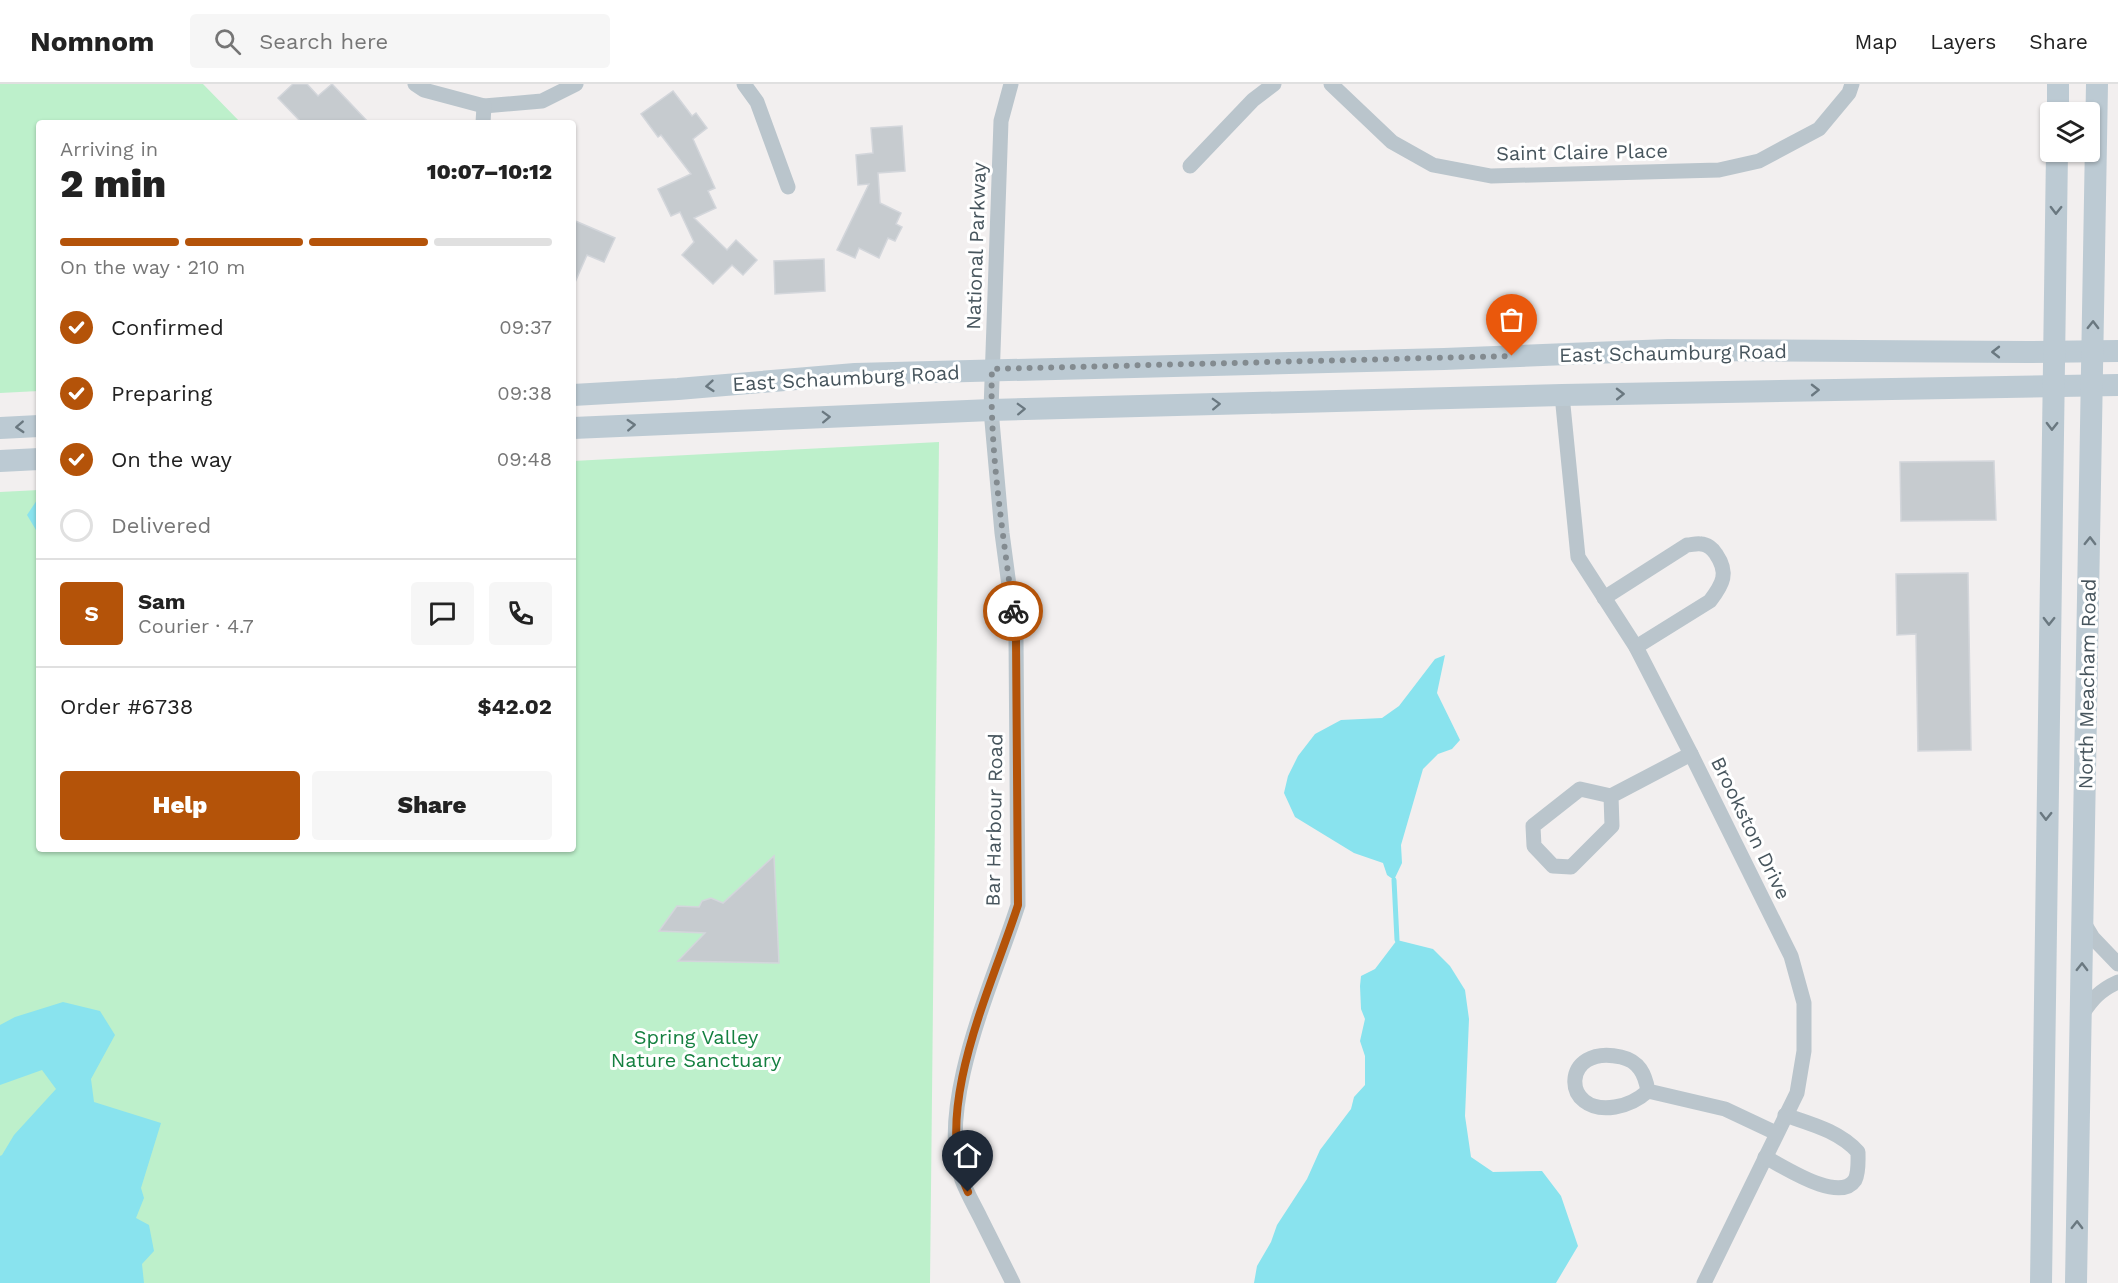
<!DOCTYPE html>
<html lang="en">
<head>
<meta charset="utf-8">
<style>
	:root { --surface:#fff; --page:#f6f6f6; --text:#222; --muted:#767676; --line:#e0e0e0; --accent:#b45309 }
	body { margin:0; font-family:"Work Sans",sans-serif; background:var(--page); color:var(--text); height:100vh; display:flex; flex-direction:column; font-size:22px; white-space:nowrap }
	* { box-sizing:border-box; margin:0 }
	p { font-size:20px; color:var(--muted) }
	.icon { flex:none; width:33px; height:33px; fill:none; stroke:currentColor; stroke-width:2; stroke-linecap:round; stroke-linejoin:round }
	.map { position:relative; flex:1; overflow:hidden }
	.drawer { position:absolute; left:36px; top:36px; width:540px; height:732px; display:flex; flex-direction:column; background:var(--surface); border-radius:6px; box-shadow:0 2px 4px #0004 }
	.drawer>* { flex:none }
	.controls { position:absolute; left:2040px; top:18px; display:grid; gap:12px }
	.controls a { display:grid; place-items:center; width:60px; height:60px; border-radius:6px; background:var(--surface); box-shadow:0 2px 4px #0004; font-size:30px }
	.pin { position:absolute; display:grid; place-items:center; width:51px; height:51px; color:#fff; margin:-62px -26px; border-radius:50% 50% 50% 0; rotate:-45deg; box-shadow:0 0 6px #0007 }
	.pin .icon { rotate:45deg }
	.courier { position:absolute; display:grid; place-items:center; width:60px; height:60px; margin:-30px; border:4px solid #b45309; border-radius:50%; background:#fff; color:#222; box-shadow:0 2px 8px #0007 }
	.head em { font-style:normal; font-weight:800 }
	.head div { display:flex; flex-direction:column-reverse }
	.head { display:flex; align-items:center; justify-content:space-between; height:102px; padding:0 24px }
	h1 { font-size:39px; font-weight:800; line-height:45px }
	.bar { display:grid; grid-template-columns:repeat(4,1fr); gap:9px 6px; align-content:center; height:72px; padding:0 24px }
	.bar i { height:8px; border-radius:4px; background:var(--line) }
	.bar .active { background:var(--accent) }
	.bar p { grid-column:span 4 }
	.line { display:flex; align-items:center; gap:15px; padding:0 24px; border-top:2px solid var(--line) }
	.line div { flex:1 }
	.round { display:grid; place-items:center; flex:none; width:63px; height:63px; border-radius:6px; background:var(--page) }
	ol { padding:0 24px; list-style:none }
	li { display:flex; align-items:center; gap:18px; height:66px }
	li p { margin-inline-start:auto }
	li .icon { padding:6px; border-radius:50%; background:var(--accent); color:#fff; stroke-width:4 }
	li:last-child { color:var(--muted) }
	li i { width:33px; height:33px; border:3px solid var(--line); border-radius:50% }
	.cta { display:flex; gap:12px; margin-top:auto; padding:12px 24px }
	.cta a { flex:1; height:69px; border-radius:6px; background:var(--accent); color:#fff; font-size:24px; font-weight:800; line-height:69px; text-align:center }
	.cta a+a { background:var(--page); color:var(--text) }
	header { display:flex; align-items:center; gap:36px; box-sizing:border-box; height:84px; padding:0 30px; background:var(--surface); border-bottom:2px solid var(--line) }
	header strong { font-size:28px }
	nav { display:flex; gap:33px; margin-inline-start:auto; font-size:21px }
	.search { width:420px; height:54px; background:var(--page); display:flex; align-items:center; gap:15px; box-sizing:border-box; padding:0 21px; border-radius:6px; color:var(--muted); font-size:22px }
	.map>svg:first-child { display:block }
	.green { fill:#bdf0cb }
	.water { fill:#89e3ee }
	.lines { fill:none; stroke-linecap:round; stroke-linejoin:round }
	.stream { stroke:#89e3ee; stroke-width:5 }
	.building { fill:#c6cbcf; stroke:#d3d6db; stroke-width:1.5 }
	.street { stroke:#bac5cc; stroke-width:15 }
	.secondary { stroke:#bccad3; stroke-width:22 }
	.oneway { stroke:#6a7880 }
	.done { stroke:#838b90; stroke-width:6; stroke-dasharray:0 10.8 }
	.route { stroke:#b45309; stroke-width:8 }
	.labels { text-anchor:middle; stroke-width:6; stroke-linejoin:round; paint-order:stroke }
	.street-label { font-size:20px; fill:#47555d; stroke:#fff }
	.park-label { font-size:20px; fill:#158040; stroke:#fff }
</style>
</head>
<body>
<header>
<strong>Nomnom</strong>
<div class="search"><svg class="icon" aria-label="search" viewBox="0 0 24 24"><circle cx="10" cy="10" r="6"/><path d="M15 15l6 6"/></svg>Search here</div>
<nav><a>Map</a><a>Layers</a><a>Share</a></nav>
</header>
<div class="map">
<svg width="2118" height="1199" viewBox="0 0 2118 1199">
	<rect width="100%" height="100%" fill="#f2efef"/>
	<g class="green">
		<polygon points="0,0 203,0 241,39 39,39 39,307 0,309"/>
		<polygon points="939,358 930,1199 0,1199 0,408 39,406 39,765 573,765 573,377"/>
	</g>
	<g class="water">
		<polygon points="37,416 39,416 39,451 27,431"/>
		<polygon points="1445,571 1437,609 1460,656 1452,665 1438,670 1423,685 1401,761 1402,779 1394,796 1387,791 1383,779 1354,769 1295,733 1284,709 1288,692 1298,672 1315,650 1341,636 1382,634 1399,622 1435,575"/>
		<polygon points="1397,856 1433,865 1450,882 1465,906 1469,935 1465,1032 1471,1073 1493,1088 1542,1087 1561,1112 1578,1162 1556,1199 1254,1199 1257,1182 1271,1158 1277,1141 1307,1095 1320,1066 1351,1025 1354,1013 1365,1001 1365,972 1360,957 1365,935 1361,925 1360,902 1361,892 1375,885"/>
		<polygon points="63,918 100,927 115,951 91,995 94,1018 161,1039 141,1104 144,1114 136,1134 149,1141 154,1167 142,1180 144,1199 0,1199 0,1072 2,1071 14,1051 56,1005 42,986 0,1001 0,941 15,933"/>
	</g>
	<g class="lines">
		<polyline class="stream" points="1394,796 1397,856"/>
	</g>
	<g class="building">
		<polygon points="293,0 307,0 318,12 332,0 369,39 302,39 278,14"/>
		<polygon points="673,7 692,32 696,29 707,44 693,55 715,104 708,107 716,124 694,134 727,166 736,156 757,176 743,191 732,181 713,200 682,171 694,158 680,128 671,132 658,105 691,90 661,51 658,53 641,30"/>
		<polygon points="902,42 905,87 878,89 880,119 901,129 896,140 902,143 895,157 888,154 879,174 859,164 855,174 837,166 869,100 858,101 856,71 873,69 871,44"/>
		<polygon points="573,136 615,154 604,178 587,171 573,203"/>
		<polygon points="824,175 825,207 775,210 774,177"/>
		<polygon points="1994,377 1996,436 1901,437 1900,378"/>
		<polygon points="1968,489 1971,666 1918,667 1916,550 1897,551 1896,490"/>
		<polygon points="774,772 779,879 678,877 705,849 659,847 677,822 699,823 702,817 711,814 723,819"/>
	</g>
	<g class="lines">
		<g class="street">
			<polyline points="415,0 424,6 484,22 542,17 576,0"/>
			<polyline points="744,0 757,18 788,103"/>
			<path d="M1011 0 1001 37 991 326 1002 449 1016 554 1018 821C995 894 935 1021 962 1096 967 1109 974 1121 980 1133 991 1155 1002 1177 1013 1199"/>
			<polyline points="1331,0 1392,58 1433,81 1491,92 1719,86 1759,77 1819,45 1849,9 1852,0"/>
			<polyline points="483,39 484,22"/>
			<polyline points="1190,82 1253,16 1274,0"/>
			<polyline points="1562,311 1578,473 1636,563 1691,670 1791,872 1804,919 1804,967 1797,1009 1704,1199"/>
			<path d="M1604 514 1687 461C1691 461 1697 459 1701 460 1707 460 1713 465 1716 470 1729 489 1723 500 1710 517L1636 563"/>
			<polyline points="1611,712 1612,742 1571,783 1553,782 1534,762 1533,742 1580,705 1611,712 1691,670"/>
			<polyline points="2084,839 2093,854 2118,880"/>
			<path d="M2081 932C2092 915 2100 906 2118 898"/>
			<path d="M1648 1007C1645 990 1639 977 1621 973 1561 959 1560 1032 1615 1023 1628 1021 1638 1016 1648 1007L1725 1025 1776 1049"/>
			<path d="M1765 1073C1783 1082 1839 1120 1855 1096 1859 1088 1858 1076 1858 1068 1839 1047 1811 1040 1785 1031"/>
		</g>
		<g class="secondary">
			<polyline points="2058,28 2058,0"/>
			<polyline points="573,311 678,305 855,290 1444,275 1668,266 2027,268 2118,267"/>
			<polyline points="0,344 39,342"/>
			<polyline points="573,344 991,326 1562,311 2118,301"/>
			<polyline points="0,377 39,375"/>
			<polyline points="2041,1199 2057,68"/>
			<polyline points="2076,1199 2097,0"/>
		</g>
	</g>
	<defs><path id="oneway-chevron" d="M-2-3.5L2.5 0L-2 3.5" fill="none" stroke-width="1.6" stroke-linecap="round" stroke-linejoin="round" transform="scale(1.5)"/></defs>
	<g class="oneway">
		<use href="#oneway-chevron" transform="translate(2056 126) rotate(91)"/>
		<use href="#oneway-chevron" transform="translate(2093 241) rotate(-89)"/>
		<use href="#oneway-chevron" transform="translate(1996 268) rotate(-180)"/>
		<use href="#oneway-chevron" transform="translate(710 302) rotate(175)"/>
		<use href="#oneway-chevron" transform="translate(1815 306) rotate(-1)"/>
		<use href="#oneway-chevron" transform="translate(1620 310) rotate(-1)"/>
		<use href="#oneway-chevron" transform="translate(1216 320) rotate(-2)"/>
		<use href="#oneway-chevron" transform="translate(1021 325) rotate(-2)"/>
		<use href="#oneway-chevron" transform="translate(826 333) rotate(-2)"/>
		<use href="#oneway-chevron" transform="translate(631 341) rotate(-3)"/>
		<use href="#oneway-chevron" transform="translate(2052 342) rotate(91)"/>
		<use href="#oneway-chevron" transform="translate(20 343) rotate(177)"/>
		<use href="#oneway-chevron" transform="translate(2090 457) rotate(-89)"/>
		<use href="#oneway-chevron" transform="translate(2049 537) rotate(91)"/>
		<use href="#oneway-chevron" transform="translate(2046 732) rotate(91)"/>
		<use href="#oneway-chevron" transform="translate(2082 883) rotate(-89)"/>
		<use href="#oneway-chevron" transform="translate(2077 1141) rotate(-89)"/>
	</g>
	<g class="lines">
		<path class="done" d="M1013 527C1003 447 989 366 992 285L1512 272"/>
		<path class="route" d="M968 1108C930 1027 993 900 1018 821L1016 554 1013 527"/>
	</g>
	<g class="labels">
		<g class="street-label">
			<text transform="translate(1582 68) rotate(-1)" y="7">Saint Claire Place</text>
			<text transform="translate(976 162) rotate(-88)" y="7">National Parkway</text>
			<text transform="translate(1673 269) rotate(-1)" y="7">East Schaumburg Road</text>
			<text transform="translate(846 294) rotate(-3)" y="7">East Schaumburg Road</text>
			<text transform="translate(2087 600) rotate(-89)" y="7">North Meacham Road</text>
			<text transform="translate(994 736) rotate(-89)" y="7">Bar Harbour Road</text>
			<text transform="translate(1751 744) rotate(64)" y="7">Brookston Drive</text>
		</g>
		<g class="park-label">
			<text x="696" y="960">Spring Valley<tspan x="696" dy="23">Nature Sanctuary</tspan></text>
		</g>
	</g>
</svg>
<div class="controls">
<a><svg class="icon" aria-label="layers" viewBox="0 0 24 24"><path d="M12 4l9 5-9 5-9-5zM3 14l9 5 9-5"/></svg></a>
</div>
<div class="pin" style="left:1512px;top:272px;background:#ea580c"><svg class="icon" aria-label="bag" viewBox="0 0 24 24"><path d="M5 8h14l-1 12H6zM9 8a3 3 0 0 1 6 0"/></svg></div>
<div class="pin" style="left:968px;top:1108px;background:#1f2937"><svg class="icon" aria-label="home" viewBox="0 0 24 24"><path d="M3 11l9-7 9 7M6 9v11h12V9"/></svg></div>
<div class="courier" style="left:1013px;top:527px"><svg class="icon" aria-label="bike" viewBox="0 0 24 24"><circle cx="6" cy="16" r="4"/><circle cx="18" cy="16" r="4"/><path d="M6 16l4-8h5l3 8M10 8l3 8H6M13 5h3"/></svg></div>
<section class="drawer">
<div class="head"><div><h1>2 min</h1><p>Arriving in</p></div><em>10:07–10:12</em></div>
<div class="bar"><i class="active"></i><i class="active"></i><i class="active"></i><i></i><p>On the way · 210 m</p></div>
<ol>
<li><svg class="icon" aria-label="check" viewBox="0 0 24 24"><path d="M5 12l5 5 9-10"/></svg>Confirmed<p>09:37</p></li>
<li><svg class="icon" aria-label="check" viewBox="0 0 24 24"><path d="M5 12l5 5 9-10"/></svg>Preparing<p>09:38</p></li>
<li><svg class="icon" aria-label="check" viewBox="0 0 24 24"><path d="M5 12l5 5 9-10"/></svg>On the way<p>09:48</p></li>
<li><i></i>Delivered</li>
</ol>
<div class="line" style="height:108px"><b class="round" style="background:var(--accent);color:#fff">S</b><div><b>Sam</b><p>Courier · 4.7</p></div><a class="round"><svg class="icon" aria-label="chat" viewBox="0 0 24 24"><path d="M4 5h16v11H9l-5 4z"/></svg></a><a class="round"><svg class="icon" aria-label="phone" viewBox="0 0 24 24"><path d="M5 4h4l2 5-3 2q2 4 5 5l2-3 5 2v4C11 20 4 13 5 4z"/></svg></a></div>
<div class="line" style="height:78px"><div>Order #6738</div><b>$42.02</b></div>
<div class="cta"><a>Help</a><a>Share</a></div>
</section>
</div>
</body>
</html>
